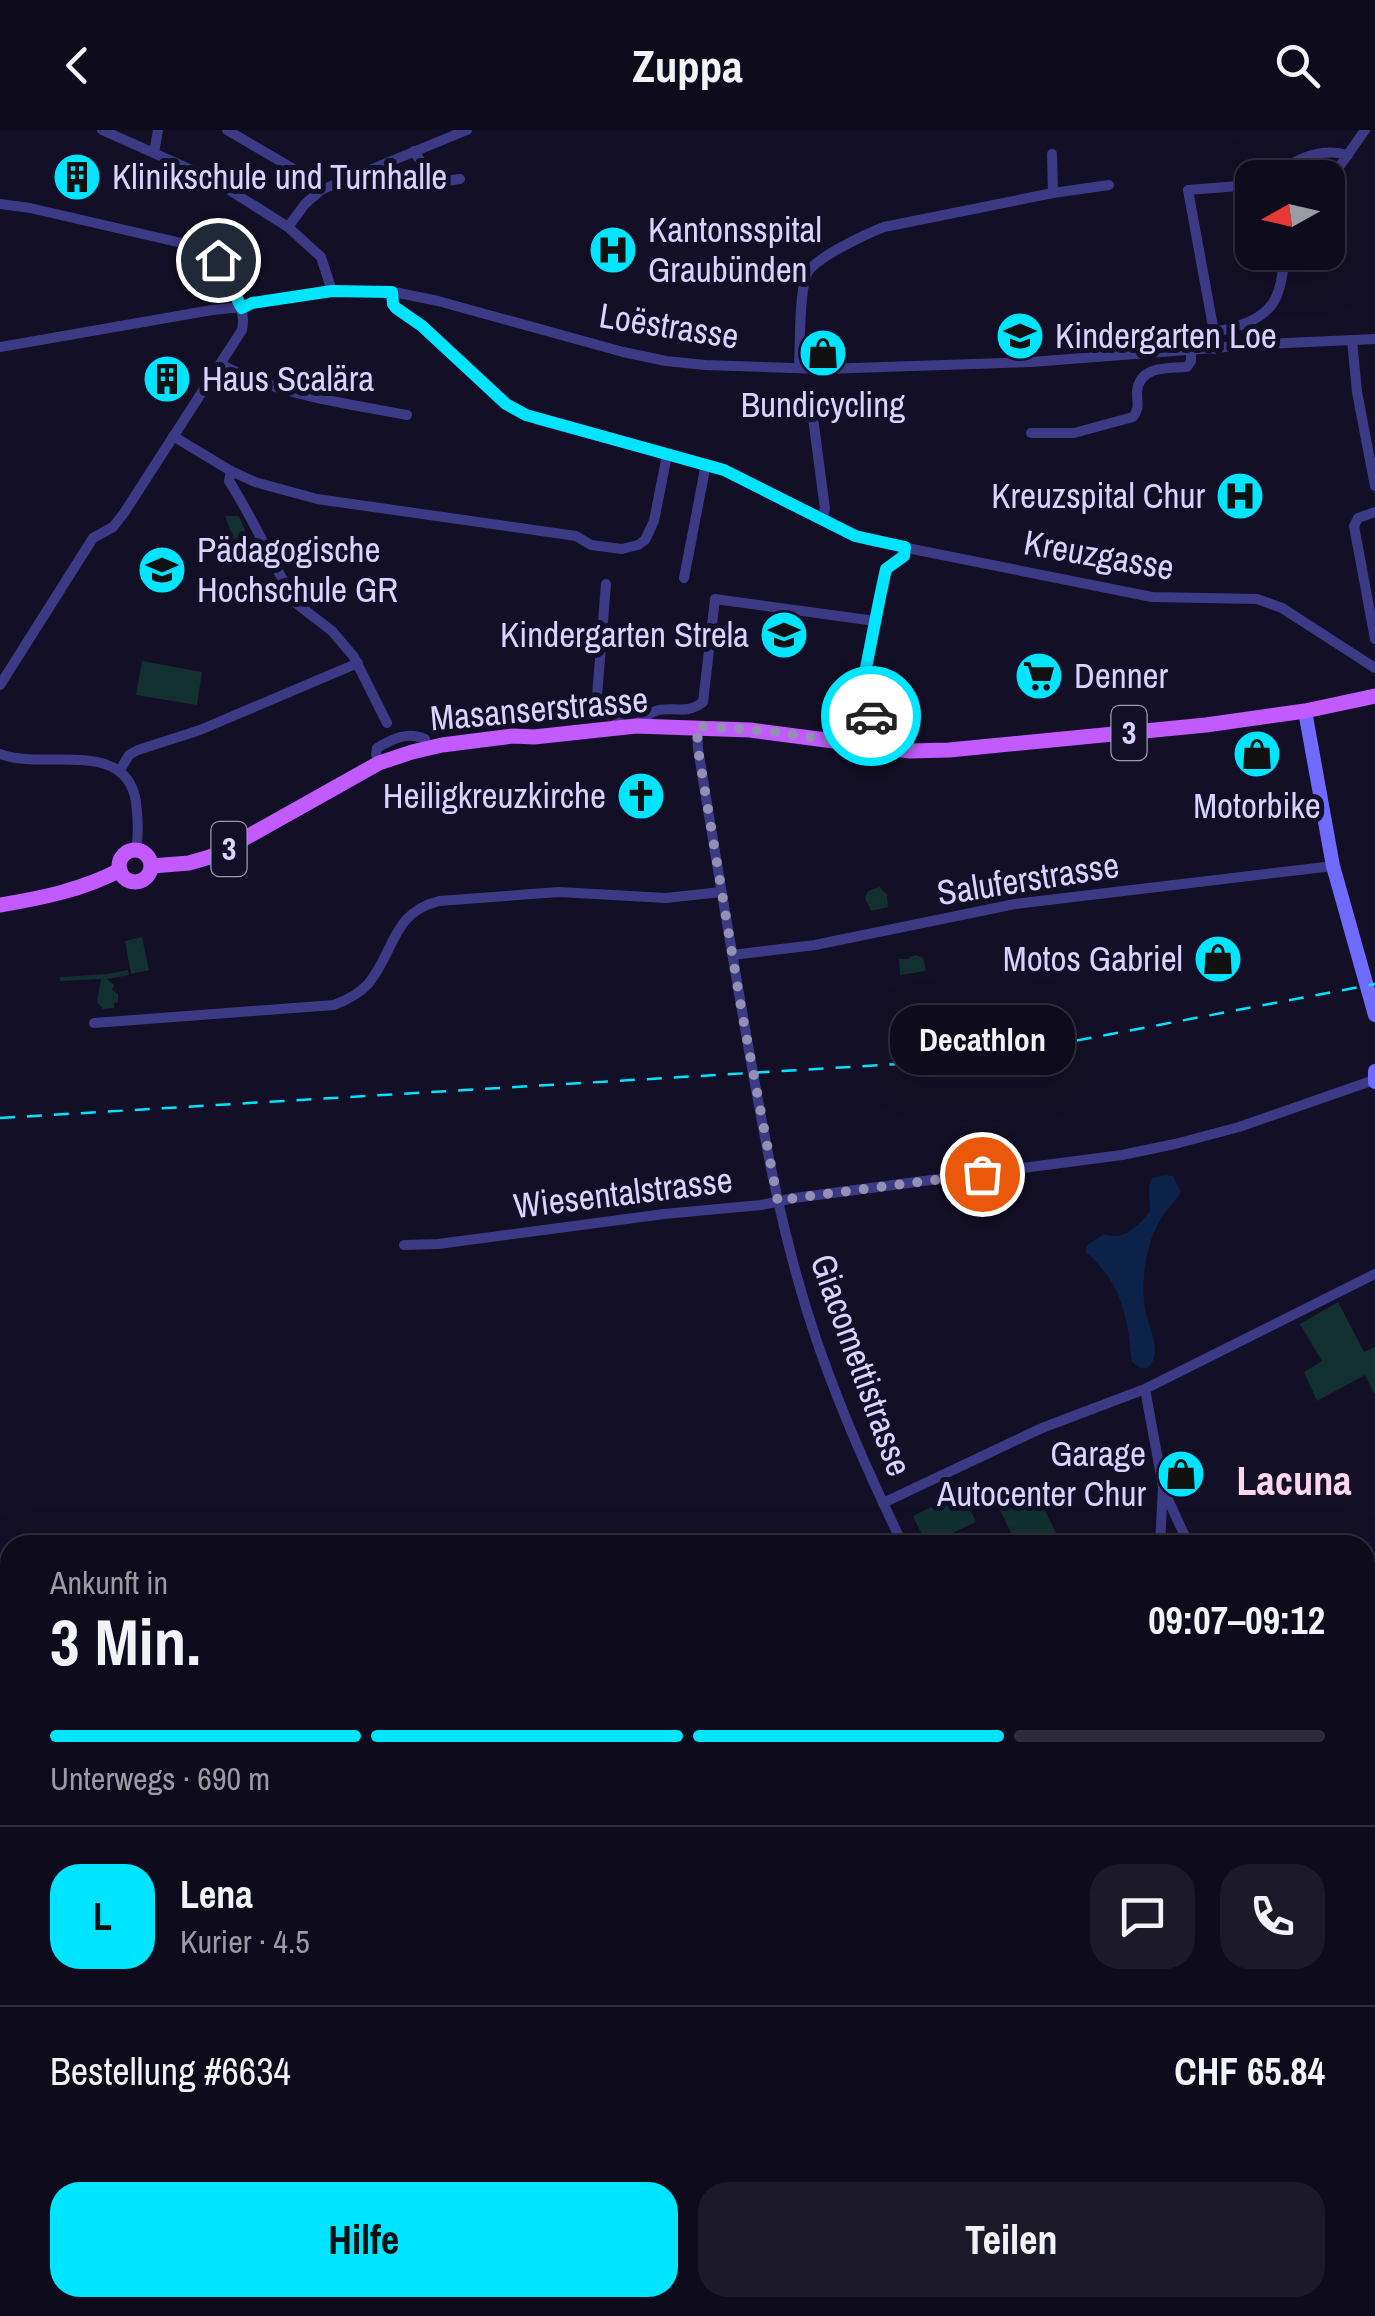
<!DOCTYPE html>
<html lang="de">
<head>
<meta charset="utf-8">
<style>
	:root { --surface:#0e0b1c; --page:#1c1929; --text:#f1f3f6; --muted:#9b9ba3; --line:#2e2b3b; --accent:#00e5ff }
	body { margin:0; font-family:"Archivo Narrow",sans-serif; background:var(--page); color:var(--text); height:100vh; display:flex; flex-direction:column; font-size:38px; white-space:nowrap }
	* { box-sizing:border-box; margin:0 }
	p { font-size:32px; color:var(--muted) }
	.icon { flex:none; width:55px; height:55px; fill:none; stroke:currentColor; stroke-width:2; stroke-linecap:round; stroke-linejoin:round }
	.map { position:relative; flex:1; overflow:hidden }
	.sheet { position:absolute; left:0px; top:1405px; width:1375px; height:782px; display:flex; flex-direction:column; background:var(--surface); border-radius:30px 30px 0 0; box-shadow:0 10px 40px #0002,0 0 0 2px var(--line) }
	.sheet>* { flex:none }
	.needle { width:65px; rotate:262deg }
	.fabs { position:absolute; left:1235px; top:30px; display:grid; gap:20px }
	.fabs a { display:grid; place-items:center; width:110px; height:110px; border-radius:20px; background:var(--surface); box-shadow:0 10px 40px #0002,0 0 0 2px var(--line); font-size:50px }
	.pin { position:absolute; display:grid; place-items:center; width:85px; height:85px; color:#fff; margin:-42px; border:5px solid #fff; border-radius:50%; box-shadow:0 2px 10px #0007 }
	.courier { position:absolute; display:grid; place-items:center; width:100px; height:100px; margin:-50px; border:8px solid #00e5ff; border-radius:50%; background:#fff; color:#222; box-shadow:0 2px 12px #0007 }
	.bubble { position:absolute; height:70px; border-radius:30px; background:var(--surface); box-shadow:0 10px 40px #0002,0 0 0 2px var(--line); font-size:32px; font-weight:800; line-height:70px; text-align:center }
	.summary em { font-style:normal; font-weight:800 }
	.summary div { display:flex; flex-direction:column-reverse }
	.summary { display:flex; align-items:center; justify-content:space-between; height:170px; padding:0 50px }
	h1 { font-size:65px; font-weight:800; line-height:75px }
	.bar { display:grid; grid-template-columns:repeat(4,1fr); gap:15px 10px; align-content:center; height:120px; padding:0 50px }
	.bar i { height:12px; border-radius:8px; background:var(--line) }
	.bar .current { background:var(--accent) }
	.bar p { grid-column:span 4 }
	.line { display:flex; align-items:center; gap:25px; padding:0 50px; border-top:2px solid var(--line) }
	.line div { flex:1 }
	.round { display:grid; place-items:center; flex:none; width:105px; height:105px; border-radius:30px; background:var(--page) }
	.button { display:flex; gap:20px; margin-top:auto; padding:20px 50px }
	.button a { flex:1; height:115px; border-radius:30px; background:var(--accent); color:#111; font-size:40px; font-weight:800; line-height:115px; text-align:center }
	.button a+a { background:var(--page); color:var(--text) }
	header { display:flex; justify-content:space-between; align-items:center; height:130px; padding:0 50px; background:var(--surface); font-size:45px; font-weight:800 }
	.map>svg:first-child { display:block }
	.green { fill:#12302f }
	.water { fill:#0c2248 }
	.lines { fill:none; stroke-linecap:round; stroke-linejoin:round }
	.stream { stroke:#0c2248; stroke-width:2.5 }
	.street { stroke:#3d3a85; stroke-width:10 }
	.secondary { stroke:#6f6bff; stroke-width:14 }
	.primary { stroke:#c25bff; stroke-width:15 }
	.highway { stroke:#ff4fa3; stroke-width:18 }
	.rail { stroke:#00e5ff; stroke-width:2.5; stroke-dasharray:15 12; stroke-linecap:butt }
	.done { stroke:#948fb3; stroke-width:10; stroke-dasharray:0 18 }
	.route { stroke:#00e5ff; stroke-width:12 }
	.labels { text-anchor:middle; stroke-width:10; stroke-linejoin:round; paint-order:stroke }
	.shield { fill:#130f26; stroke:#9e99be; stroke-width:2.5 }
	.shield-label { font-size:32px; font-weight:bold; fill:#d9d4ff }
	.poi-label { font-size:35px; fill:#d9d4ff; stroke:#130f26; text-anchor:start }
	.street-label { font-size:35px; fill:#d9d4ff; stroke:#130f26 }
	.quarter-label { font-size:40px; font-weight:bold; fill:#ffd6f0; stroke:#130f26 }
</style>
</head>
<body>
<header><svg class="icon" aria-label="back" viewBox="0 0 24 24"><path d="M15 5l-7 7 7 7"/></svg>Zuppa<svg class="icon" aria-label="search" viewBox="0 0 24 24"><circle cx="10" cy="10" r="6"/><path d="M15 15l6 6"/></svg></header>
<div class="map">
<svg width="1375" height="2186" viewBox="0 0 1375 2186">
	<rect width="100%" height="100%" fill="#130f26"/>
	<g class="green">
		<polygon points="225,386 239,386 258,431 241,431"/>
		<polygon points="142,531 202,542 197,575 136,565"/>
		<polygon points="880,757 887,765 888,777 871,781 865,768 868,761"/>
		<polygon points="142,807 149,840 131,844 125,811"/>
		<polygon points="916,825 923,828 926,841 900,845 899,829 909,829 910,827"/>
		<polygon points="128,840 129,845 107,849 114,855 112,860 118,864 118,872 114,873 114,878 103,879 97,872 101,849 60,851 60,847 108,844"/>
		<polygon points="1338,1172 1364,1222 1375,1217 1375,1265 1365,1245 1317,1271 1304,1242 1322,1231 1300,1194"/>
		<polygon points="1034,1358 1062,1415 1017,1415 998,1376"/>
		<polygon points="962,1362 976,1392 927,1415 913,1386"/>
		<polygon points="0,1879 10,1889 10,1977 0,1965"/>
		<polygon points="0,2127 10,2139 10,2178 42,2178 49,2186 9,2186 0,2183"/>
		<polygon points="177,2178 262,2178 270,2186 184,2186"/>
	</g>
	<g class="water">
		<path d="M1165 1045 1173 1046 1181 1062C1174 1073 1164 1082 1158 1094 1145 1118 1141 1152 1145 1179 1148 1197 1164 1223 1148 1238H1141L1132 1232C1130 1221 1130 1211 1128 1200 1122 1167 1112 1145 1086 1122V1116L1104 1104C1124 1112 1139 1095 1150 1081L1149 1056 1152 1048Z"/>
		<polygon points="0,1965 10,1977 10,2134 0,2122"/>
		<polygon points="47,2178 177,2178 184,2186 54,2186"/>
	</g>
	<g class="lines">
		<g class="stream">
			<polyline points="1365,1428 1375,1425"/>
			<polyline points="0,1668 10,1668"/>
		</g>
		<g class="street">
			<polyline points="102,0 212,49 288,97 321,127 332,161"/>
			<polyline points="227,0 314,51 321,60"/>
			<polyline points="414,21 433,51 439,52 460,49"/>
			<polyline points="154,23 158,0"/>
			<path d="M1267 48C1292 32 1318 16 1348 25"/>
			<polyline points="1328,53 1365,0"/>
			<polyline points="1053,63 1109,55"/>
			<path d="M0 74 30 78 199 117C214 126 226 135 233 152 235 158 234 163 236 169 241 181 245 185 242 200L124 383 113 397 93 408 0 555"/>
			<polyline points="288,97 305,74 321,60 467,0"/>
			<polyline points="392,162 392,171 396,178 422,196 484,254 506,274 538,290 724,340 867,410 1152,467 1257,469 1282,478 1375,538"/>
			<polyline points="1214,202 1188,60 1252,55"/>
			<polyline points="1352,210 1357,262 1375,356"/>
			<polyline points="0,217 212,180 242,177 252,173 332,161 399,163 438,171 623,222 666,231 705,235 824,239 1031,232 1265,214 1375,209"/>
			<path d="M1214 219V202C1239 197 1270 189 1278 162 1283 149 1283 135 1286 122"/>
			<path d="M220 234C278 265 343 273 407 285"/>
			<path d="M799 238C800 219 799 155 808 142 817 127 866 104 884 97L1053 63 1052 24"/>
			<polyline points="810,265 825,379 822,389"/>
			<path d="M1031 303H1074L1133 287C1140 278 1137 274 1137 262 1139 236 1167 238 1187 237L1191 231V221"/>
			<polyline points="173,306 231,341 255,352 317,369 576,406 591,415 622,419 638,415 645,410 654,391 667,325"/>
			<path d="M231 341 229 351C253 388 270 429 292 466L297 474 332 501 354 527 387 593"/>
			<polyline points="1375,382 1358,388 1354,396 1375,509"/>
			<path d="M905 417 903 425 890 435 884 446C874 496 853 555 878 603L909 611 910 621"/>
			<polyline points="684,448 706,334"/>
			<polyline points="606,454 596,578 600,584 614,585 623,596"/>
			<path d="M636 596C662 564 679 591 703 572L715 469 875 491"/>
			<path d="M697 596 698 619C712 706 727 794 742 881 760 983 777 1085 808 1184 833 1264 867 1340 903 1415"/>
			<path d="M0 624C44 641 126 607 136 672 138 688 139 704 136 720"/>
			<path d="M379 633 376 624 377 618C392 609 408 601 425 609L428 618"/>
			<polyline points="120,640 129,625 138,620 200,600 358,533"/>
			<polyline points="732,825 815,815 1015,774 1333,736"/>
			<path d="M94 893 334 875C347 870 359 864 368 854 395 822 391 783 439 771L559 762 666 768 721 762"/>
			<polyline points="404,1115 438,1114 664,1084 761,1075 794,1068 1122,1025 1175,1014 1239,997 1374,950"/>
			<polyline points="1145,1259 1163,1357 1160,1415"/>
			<polyline points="1165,1363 1189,1415"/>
			<polyline points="883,1373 1042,1298 1145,1259 1375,1144"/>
			<polyline points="1365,1501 1375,1499"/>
			<polyline points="1365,1559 1375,1576"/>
			<polyline points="1365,1637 1375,1654"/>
			<polyline points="1365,1701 1375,1716"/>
			<polyline points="1365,1775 1375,1768"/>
			<polyline points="1365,1862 1375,1855"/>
			<polyline points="1365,1951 1375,1944"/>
			<polyline points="1365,2046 1375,2040"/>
			<polyline points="1178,2178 1184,2186"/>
			<polyline points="1313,2178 1320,2186"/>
			<polyline points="1163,2186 1175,2178"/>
		</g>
		<g class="secondary">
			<polyline points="1305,581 1333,736 1375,885"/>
			<polyline points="1375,941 1375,952"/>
		</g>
		<g class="primary">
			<circle cx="135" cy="736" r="16"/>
			<polyline points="152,736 189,733 213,726 379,633 412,622 442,615 513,606 534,607 636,596 750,600 910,621 949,620 1206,595 1305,581 1375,566"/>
			<path d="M0 775C42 768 82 760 120 740"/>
		</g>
		<g class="highway">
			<polyline points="0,1796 10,1808"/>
			<polyline points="0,1825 10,1838"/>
			<polyline points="293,2178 300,2186"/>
			<polyline points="315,2178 322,2186"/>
		</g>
		<polyline class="rail" points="0,988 932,932 1037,918 1375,854"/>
	</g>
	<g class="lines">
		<polyline class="done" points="871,586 878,603 909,611 910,622 769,601 697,596 698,619 742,883 778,1072 794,1068 982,1044"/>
		<path class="route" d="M218 130C234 146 231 162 242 178L252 173 332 161 392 162 393 174 396 178 422 196 506 274 526 285 724 340 855 406 905 417 904 426 886 439 880 467 866 538 871 586"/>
	</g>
	<defs>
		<g id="building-disc" transform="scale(2.5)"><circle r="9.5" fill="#00e5ff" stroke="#130f26"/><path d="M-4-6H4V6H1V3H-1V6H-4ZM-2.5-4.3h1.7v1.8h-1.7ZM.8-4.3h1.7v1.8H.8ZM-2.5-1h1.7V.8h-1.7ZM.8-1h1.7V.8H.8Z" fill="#111"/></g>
		<g id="hospital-disc" transform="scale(2.5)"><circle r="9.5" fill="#00e5ff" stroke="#130f26"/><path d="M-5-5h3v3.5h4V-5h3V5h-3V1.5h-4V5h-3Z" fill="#111"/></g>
		<g id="school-disc" transform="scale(2.5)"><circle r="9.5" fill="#00e5ff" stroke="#130f26"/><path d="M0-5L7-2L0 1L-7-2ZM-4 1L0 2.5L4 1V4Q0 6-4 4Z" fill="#111"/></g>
		<g id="shop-disc" transform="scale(2.5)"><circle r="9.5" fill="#00e5ff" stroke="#130f26"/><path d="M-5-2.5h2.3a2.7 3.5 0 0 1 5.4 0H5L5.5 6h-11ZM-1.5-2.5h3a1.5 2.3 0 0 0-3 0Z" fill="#111"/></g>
		<g id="university-disc" transform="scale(2.5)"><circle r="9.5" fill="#00e5ff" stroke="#130f26"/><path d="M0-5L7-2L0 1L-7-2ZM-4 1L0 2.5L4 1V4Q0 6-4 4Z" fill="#111"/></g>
		<g id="supermarket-disc" transform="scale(2.5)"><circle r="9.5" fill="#00e5ff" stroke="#130f26"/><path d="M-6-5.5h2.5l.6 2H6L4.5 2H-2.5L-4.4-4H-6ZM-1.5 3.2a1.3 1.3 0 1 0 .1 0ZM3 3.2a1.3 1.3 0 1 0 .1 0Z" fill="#111"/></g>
		<g id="church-disc" transform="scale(2.5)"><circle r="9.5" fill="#00e5ff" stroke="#130f26"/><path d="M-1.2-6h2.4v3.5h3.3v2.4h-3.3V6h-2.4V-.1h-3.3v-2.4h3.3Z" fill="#111"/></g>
	</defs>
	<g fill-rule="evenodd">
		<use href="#building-disc" x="77" y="47"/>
		<use href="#hospital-disc" x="613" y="120"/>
		<use href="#school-disc" x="1020" y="206"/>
		<use href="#shop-disc" x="823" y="223"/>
		<use href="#building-disc" x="167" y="249"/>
		<use href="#hospital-disc" x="1240" y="366"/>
		<use href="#university-disc" x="162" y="440"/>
		<use href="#school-disc" x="784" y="505"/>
		<use href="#supermarket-disc" x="1039" y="546"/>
		<use href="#shop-disc" x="1257" y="624"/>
		<use href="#church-disc" x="641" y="666"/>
		<use href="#shop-disc" x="1218" y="829"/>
		<use href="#shop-disc" x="1181" y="1344"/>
	</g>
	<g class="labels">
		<g class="shield">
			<rect x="1111.5" y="576" width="35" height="54" rx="8"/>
			<rect x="211.5" y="692" width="35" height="54" rx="8"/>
		</g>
		<g class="shield-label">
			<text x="1129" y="614">3</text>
			<text x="229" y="730">3</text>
		</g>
		<g class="poi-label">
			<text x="112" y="59">Klinikschule und Turnhalle</text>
			<text x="648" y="112">Kantonsspital<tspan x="648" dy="40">Graubünden</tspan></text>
			<text x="1055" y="218">Kindergarten Loe</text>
			<text x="202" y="261">Haus Scalära</text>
			<text x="823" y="287" text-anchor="middle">Bundicycling</text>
			<text x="1205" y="378" text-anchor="end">Kreuzspital Chur</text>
			<text x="197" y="432">Pädagogische<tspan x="197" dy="40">Hochschule GR</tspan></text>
			<text x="749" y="517" text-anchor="end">Kindergarten Strela</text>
			<text x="1074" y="558">Denner</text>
			<text x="606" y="678" text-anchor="end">Heiligkreuzkirche</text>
			<text x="1257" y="688" text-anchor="middle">Motorbike</text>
			<text x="1183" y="841" text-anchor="end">Motos Gabriel</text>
			<text x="1146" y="1336" text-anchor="end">Garage<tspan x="1146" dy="40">Autocenter Chur</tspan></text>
		</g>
		<g class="street-label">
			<text transform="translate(669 196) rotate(9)" y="12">Loëstrasse</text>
			<text transform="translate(1099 425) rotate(10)" y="12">Kreuzgasse</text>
			<text transform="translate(539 579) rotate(-5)" y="12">Masanserstrasse</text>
			<text transform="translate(1028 749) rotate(-9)" y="12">Saluferstrasse</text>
			<text transform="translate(623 1063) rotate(-7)" y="12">Wiesentalstrasse</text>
			<text transform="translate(861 1235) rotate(70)" y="12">Giacomettistrasse</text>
		</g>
		<g class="quarter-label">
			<text x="1294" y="1365">Lacuna</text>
		</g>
	</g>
</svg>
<div class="fabs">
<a><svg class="needle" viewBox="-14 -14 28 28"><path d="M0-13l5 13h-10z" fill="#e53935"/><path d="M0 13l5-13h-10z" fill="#9b9ba3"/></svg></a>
</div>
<div class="pin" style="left:982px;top:1044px;background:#ea580c"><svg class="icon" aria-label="bag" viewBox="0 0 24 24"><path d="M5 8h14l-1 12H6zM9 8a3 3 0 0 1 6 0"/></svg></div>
<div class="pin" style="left:218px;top:130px;background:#1f2937"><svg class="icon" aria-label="home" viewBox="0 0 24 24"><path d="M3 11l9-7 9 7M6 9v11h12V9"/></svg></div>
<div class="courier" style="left:871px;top:586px"><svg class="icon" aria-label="car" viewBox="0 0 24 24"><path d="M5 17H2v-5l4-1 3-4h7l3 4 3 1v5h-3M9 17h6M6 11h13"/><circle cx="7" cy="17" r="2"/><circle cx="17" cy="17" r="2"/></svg></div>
<div class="bubble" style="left:890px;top:875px;width:185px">Decathlon</div>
<section class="sheet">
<div class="summary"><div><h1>3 Min.</h1><p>Ankunft in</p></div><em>09:07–09:12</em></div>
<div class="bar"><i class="current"></i><i class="current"></i><i class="current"></i><i></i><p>Unterwegs · 690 m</p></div>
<div class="line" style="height:180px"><b class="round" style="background:var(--accent);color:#111">L</b><div><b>Lena</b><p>Kurier · 4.5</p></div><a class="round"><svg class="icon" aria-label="chat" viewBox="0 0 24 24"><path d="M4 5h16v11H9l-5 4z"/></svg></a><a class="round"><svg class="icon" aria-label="phone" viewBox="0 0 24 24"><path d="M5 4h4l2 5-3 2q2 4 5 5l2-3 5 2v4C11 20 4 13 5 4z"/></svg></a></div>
<div class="line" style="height:130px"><div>Bestellung #6634</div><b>CHF 65.84</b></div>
<div class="button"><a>Hilfe</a><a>Teilen</a></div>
</section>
</div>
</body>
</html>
